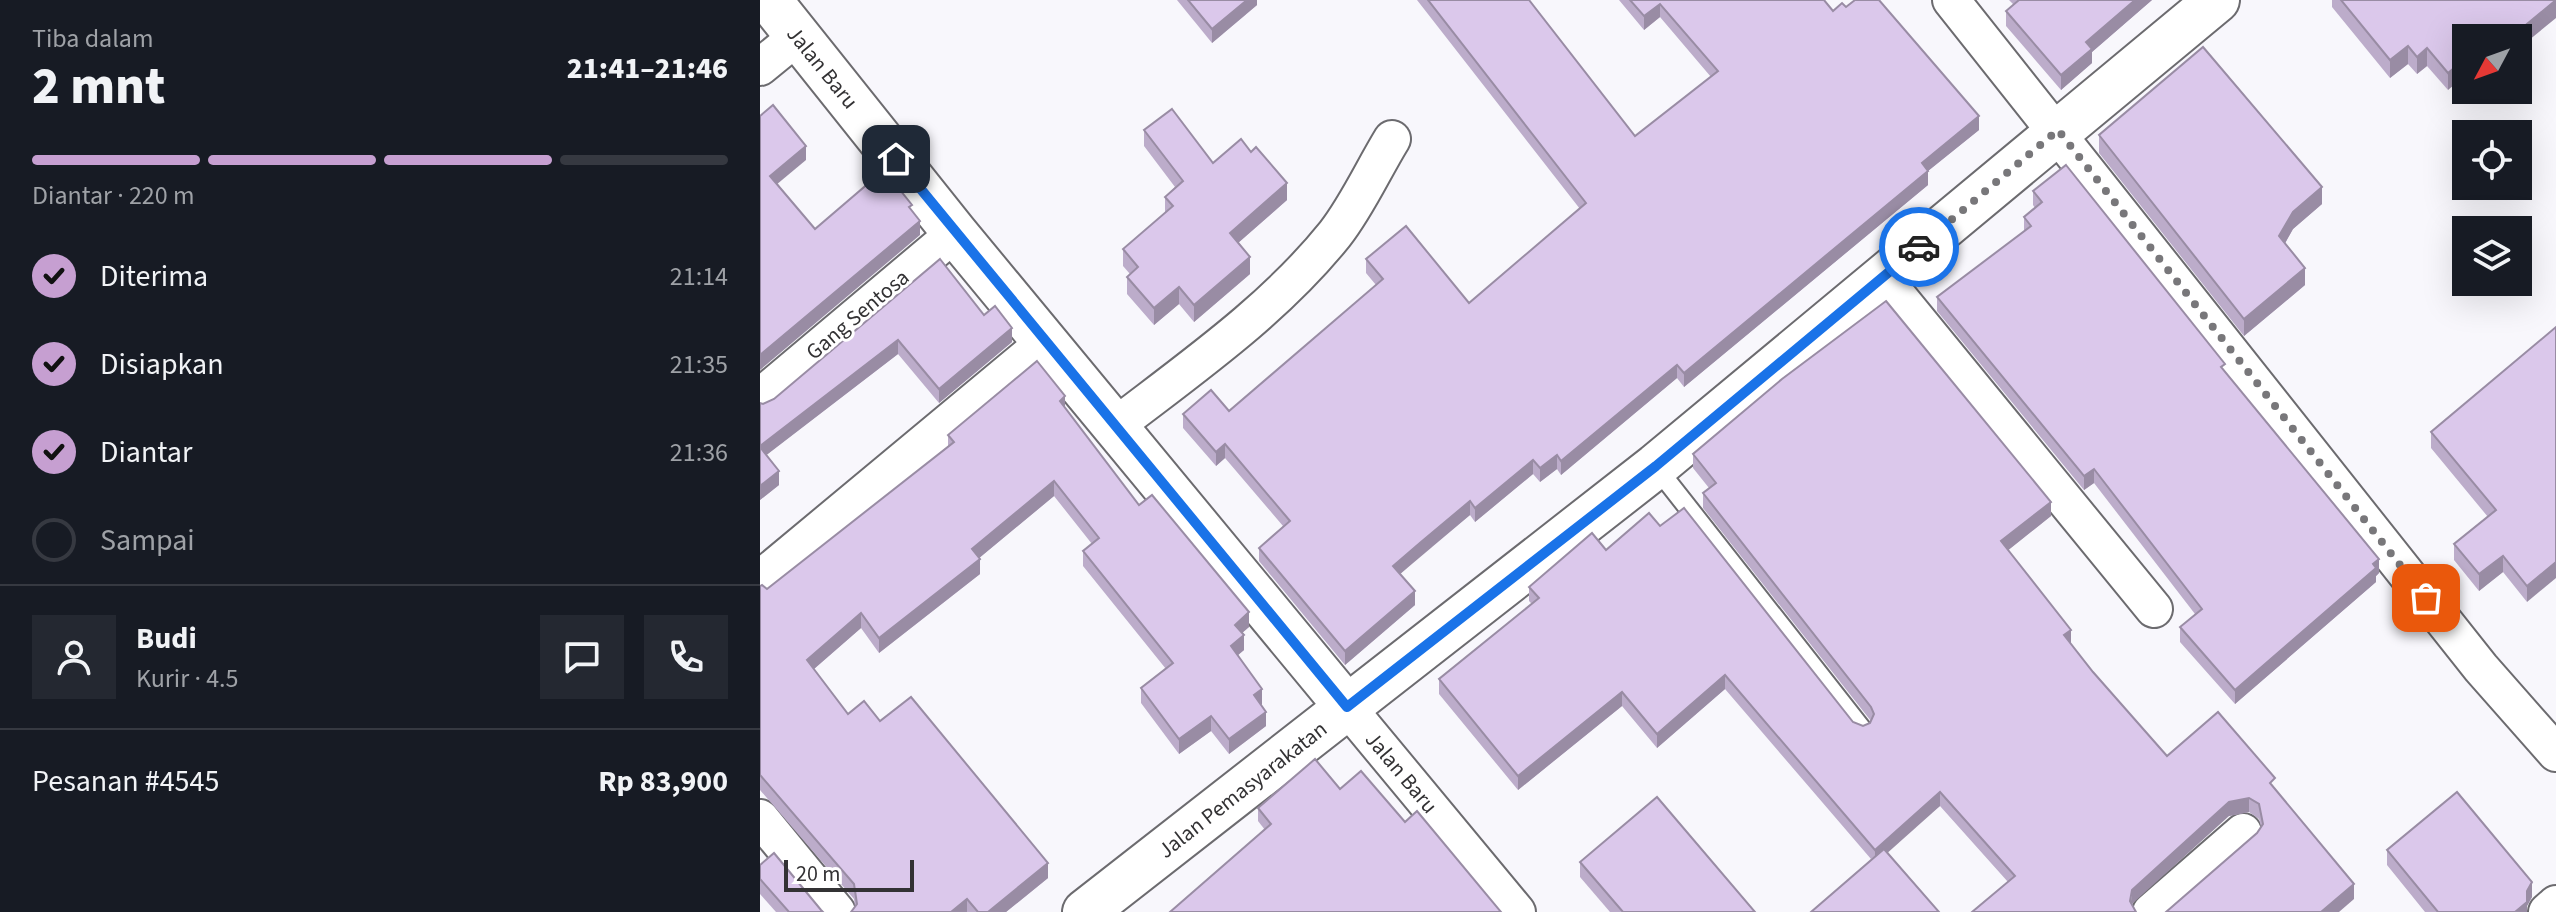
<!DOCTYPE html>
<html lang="id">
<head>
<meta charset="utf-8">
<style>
	:root { --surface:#171b24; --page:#242831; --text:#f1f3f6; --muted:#9ea1a6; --line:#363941; --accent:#c69fd1 }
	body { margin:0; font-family:"Source Sans 3",sans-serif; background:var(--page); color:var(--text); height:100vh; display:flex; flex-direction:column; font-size:30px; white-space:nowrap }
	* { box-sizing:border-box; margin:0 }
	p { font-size:26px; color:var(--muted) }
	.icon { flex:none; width:44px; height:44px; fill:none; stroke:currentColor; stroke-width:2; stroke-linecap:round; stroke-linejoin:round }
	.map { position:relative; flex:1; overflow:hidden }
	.details { display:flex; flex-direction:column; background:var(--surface); width:760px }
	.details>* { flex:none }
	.needle { width:52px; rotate:229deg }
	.controls { position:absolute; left:1692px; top:24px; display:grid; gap:16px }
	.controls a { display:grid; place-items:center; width:80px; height:80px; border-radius:0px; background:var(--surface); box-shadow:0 8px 32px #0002; font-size:40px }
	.scale { position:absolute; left:24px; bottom:20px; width:130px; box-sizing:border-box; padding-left:8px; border:4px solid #333234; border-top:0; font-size:22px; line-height:28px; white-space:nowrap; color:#333234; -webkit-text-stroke:6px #fff; paint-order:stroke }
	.pin { position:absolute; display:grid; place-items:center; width:68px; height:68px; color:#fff; margin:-34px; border-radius:16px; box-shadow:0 4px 12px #0006 }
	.courier { position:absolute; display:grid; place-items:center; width:80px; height:80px; margin:-40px; border:6px solid #1a73e8; border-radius:50%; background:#fff; color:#222; box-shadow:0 2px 10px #0007 }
	.headline em { font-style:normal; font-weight:800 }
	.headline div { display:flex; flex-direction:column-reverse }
	.headline { display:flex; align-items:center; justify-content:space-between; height:136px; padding:0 32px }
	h1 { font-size:52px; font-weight:800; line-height:60px }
	.bar { display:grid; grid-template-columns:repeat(4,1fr); gap:12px 8px; align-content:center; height:96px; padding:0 32px }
	.bar i { height:10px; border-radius:6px; background:var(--line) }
	.bar .selected { background:var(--accent) }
	.bar p { grid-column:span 4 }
	.line { display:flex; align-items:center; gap:20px; padding:0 32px; border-top:2px solid var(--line) }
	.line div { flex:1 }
	.round { display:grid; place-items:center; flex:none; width:84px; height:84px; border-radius:0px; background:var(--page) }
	ol { padding:0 32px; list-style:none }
	li { display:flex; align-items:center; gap:24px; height:88px }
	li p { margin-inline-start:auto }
	li .icon { padding:8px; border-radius:50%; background:var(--accent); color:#111; stroke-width:4 }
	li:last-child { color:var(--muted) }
	li i { width:44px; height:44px; border:4px solid var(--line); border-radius:50% }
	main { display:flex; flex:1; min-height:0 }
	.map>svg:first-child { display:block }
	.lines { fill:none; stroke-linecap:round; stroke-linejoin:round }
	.lane-casing { stroke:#6c6b6f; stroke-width:22 }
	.street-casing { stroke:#6c6b6f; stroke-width:40 }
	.secondary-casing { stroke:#6c6b6f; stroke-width:48 }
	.lane { stroke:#fff; stroke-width:18 }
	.street { stroke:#fff; stroke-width:36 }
	.secondary { stroke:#fff; stroke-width:44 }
	.wall { fill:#bcacca }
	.shaded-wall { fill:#998ca4 }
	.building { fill:#dbc8eb; stroke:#998ca4; stroke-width:2 }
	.done { stroke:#78777a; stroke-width:8; stroke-dasharray:0 14.4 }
	.route { stroke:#1a73e8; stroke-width:10 }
	.labels { text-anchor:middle; stroke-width:6; stroke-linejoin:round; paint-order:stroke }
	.street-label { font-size:22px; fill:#333234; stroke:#fff }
</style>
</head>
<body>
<main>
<section class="details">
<div class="headline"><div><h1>2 mnt</h1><p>Tiba dalam</p></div><em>21:41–21:46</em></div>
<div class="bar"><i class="selected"></i><i class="selected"></i><i class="selected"></i><i></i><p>Diantar · 220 m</p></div>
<ol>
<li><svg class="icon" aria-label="check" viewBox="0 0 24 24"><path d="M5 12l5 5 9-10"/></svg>Diterima<p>21:14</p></li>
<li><svg class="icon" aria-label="check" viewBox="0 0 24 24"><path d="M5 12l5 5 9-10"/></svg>Disiapkan<p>21:35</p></li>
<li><svg class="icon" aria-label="check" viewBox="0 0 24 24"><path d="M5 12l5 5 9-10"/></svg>Diantar<p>21:36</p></li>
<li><i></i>Sampai</li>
</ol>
<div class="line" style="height:144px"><a class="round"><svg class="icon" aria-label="person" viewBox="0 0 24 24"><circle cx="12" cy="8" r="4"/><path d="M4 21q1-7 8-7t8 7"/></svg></a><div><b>Budi</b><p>Kurir · 4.5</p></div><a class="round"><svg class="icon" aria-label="chat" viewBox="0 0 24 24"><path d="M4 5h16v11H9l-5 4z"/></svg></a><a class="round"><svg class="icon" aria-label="phone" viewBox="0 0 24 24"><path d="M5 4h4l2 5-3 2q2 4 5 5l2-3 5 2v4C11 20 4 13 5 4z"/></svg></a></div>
<div class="line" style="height:104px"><div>Pesanan #4545</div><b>Rp 83,900</b></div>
</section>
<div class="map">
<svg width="1796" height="912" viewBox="0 0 1796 912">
	<rect width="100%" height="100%" fill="#f8f7fc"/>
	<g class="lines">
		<g class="lane-casing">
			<polyline id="lane" points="896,467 1102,729"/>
		</g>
		<g class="street-casing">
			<g id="street">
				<polyline points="1191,0 1721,668 1796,753"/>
				<polyline points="0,67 38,36"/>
				<polyline points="1123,278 1394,609"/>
				<polyline points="0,397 195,233"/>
				<path d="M354 427C432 367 514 310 575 234 597 206 613 170 632 139"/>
				<polyline points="0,579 285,342"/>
				<polyline points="587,707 757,912"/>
				<polyline points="0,818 77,912"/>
				<polyline points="1391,912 1483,832"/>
				<polyline points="1787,912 1796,904"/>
			</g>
		</g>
		<g class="secondary-casing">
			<g id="secondary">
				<polyline points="9,0 195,233 587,707"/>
				<polyline points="325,912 896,466 1457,0"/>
			</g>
		</g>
		<use href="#lane" class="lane"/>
		<use href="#street" class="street"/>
		<use href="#secondary" class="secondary"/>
	</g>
	<g class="wall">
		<polygon points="417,0 497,0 497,5 452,43"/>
		<polygon points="657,0 769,0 875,136 951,77 900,17 884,30 859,0 1064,0 1073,11 1219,130 1168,171 1168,185 924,387 917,378 801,475 797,469 780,482 773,474 715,522 710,515 661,555 640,574 655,605 585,665 499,561 499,548 523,526 465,458 456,466 423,428 423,414 469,411 616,285 606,273 606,259 709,303 820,209"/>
		<polygon points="1249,0 1392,0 1332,52 1332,63 1301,90 1246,26 1246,11 1254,5"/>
		<polygon points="1572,0 1796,0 1758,38 1706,38 1688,90 1667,66 1657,74 1648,64 1630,78 1572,7"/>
		<polygon points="384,130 527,200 478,243 490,274 434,322 419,304 394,325 367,294 367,277 370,274 363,266 363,249 405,213 405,197 415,187 384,146"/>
		<polygon points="1339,135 1562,204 1533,229 1525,243 1545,285 1484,336 1339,153"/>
		<polygon points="1273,191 1465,371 1619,573 1616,576 1616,582 1475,704 1420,642 1420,627 1435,614 1334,483 1324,490 1177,311 1177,297 1264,231 1264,217 1275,208 1273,205"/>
		<polygon points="180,259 224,315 252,342 179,403 138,354 6,455 19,485 0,500 3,404 14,399"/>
		<polygon points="1796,327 1767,602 1743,572 1719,591 1694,560 1694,544 1728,517 1671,448 1671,432"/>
		<polygon points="305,408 379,505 489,627 482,633 484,650 478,655 502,704 501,705 506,726 469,754 451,731 419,754 381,703 381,688 406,669 323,566 323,551 332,544 294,496 219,558 220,574 119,653 101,628 54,669 88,714 120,721 288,878 246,912 91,912 95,907 94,899 0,790 0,586 7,589 188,447 188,435"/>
		<polygon points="933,454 1291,516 1248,550 1311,644 1333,672 1407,756 1515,788 1594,899 1497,833 1501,827 1499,819 1489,812 1469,816 1248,882 1180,806 1111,859 965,689 897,748 862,706 758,790 679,694 679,679 772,604 769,601 769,587 846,550 900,526 1093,722 1103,726 1110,723 1111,721 943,508 943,493 949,488 933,468"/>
		<polygon points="580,789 645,822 505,830 498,821 498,808"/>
		<polygon points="1627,850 1772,897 1767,906 1767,912 1665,912 1627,865"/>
		<polygon points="820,862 995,912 850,912 820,877"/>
		<polygon points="0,865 61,910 63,912 16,912 0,894"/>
	</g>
	<g class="shaded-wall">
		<polygon points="487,0 497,0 497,5 452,43 452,29"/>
		<polygon points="1375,0 1392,0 1332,52 1332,63 1301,90 1301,75 1326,42"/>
		<polygon points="1796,0 1796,18 1758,49 1758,38 1750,38"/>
		<polygon points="900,4 900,17 884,30 884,16"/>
		<polygon points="1648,46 1648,64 1630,78 1630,60"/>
		<polygon points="1667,48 1667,66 1657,74 1657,57"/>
		<polygon points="1706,58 1706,75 1688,90 1688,73"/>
		<polygon points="1219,116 1219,130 1168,171 1168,185 924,387 924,373 1162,163"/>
		<polygon points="46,146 46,160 10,190 10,176"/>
		<polygon points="527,183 527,200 470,250 470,233"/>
		<polygon points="1562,187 1562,204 1533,229 1519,254 1519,236 1533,212"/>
		<polygon points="160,221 160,235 0,370 0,355"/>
		<polygon points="490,257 490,274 434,322 434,305"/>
		<polygon points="1545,268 1545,285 1484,336 1484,319"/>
		<polygon points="419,287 419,304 394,325 394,308"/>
		<polygon points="252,328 252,342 179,403 179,389"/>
		<polygon points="138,340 138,354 0,460 0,446"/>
		<polygon points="917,365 917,378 801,475 801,461"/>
		<polygon points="305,396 305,411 300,401"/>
		<polygon points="465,444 465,458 456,466 456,452"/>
		<polygon points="797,455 797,469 780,482 780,468"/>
		<polygon points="773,460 773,474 715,522 715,508"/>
		<polygon points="1334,469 1334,483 1324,490 1324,476"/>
		<polygon points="19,471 19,485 0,500 0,486"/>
		<polygon points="294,481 294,496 212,564 212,549"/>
		<polygon points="710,501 710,515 633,580 633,566"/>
		<polygon points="1291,502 1291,516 1241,556 1241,541"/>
		<polygon points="1743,556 1743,572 1719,591 1719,574"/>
		<polygon points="220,559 220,574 119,653 119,638"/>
		<polygon points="1619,559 1619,573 1616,576 1616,582 1475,704 1475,690"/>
		<polygon points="1796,562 1796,578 1767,602 1767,586"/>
		<polygon points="655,591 655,605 585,665 585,651"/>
		<polygon points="489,612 489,627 475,639 475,625"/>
		<polygon points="101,613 101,628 47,675 47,660"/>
		<polygon points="1311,630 1311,644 1304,635"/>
		<polygon points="484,635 484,650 471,661 471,646"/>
		<polygon points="965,675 965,689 897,748 897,734"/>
		<polygon points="502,689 502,704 494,710 494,695"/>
		<polygon points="862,692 862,706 758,790 758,776"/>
		<polygon points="506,712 506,726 469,754 469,739"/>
		<polygon points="451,716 451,731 419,754 419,739"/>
		<polygon points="1180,792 1180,806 1115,864 1115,850"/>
		<polygon points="1489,798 1489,812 1469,816 1372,904 1370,912 1372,890 1469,802"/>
		<polygon points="288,863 288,878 246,912 228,912"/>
		<polygon points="1772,882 1772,897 1767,906 1767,912 1755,912"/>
		<polygon points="1594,884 1594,899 1579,912 1561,912"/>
		<polygon points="207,899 207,912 191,912"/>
	</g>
	<g class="building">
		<polygon points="428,0 487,0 452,29"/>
		<polygon points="668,0 769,0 875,136 958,71 900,4 884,16 870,0 1064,0 1073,11 1082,3 1086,7 1095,0 1119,0 1219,116 1162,163 1168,171 924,373 917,365 801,461 797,455 780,468 773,460 715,508 710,501 661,542 633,566 655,591 585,651 499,548 530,521 465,444 456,452 423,414 451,390 469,411 623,279 606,259 646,226 709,303 826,203"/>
		<polygon points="1259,0 1375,0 1326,42 1332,49 1301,75 1246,11"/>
		<polygon points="1581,0 1796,0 1750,38 1740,38 1736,33 1730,38 1706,38 1706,58 1688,73 1667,48 1657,57 1648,46 1630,60"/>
		<polygon points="1443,47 1562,187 1533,212 1519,236 1545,268 1484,319 1339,135"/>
		<polygon points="13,105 46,146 10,176 55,229 124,170 152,205 149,207 160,221 0,355 0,116"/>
		<polygon points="412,109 453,163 481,139 491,152 496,147 527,183 470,233 490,257 434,305 419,287 394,308 367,277 378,267 363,249 413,206 405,197 423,181 384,130"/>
		<polygon points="1306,165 1465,364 1461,367 1619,559 1613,564 1616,568 1475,690 1420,627 1442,609 1334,469 1324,476 1177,297 1271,226 1264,217 1282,202 1273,191"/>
		<polygon points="180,259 224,315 235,306 252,328 179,389 138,340 0,446 0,403 3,404 14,399"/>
		<polygon points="1126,301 1291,502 1241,541 1311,630 1304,635 1333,672 1407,756 1458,712 1515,778 1510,783 1594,884 1561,912 1406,912 1497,833 1503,824 1499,804 1489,798 1469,802 1372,890 1370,901 1376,912 1212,912 1255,876 1180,792 1115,850 965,675 897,734 862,692 758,776 679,679 779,598 769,587 832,533 846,550 889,513 900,526 924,508 1093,722 1103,726 1110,723 1114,714 1111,707 943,493 956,483 933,454 1022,379"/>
		<polygon points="1796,327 1796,562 1767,586 1743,556 1719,574 1694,544 1736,510 1671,432"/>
		<polygon points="277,361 305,396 300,401 379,505 392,495 489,612 475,625 484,635 471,646 502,689 494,695 506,712 469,739 451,716 419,739 381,688 413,663 323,551 339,538 294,481 212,549 220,559 119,638 101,613 47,660 88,714 104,701 120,721 151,697 288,863 228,912 218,912 207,899 191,912 91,912 97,904 94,884 0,775 0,586 2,585 7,589 194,442 188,435"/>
		<polygon points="0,447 19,471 0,486"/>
		<polygon points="555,759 580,789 601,771 645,822 657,811 741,912 410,912 511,824 498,808"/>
		<polygon points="1697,792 1772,882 1767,891 1767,902 1755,912 1678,912 1627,850"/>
		<polygon points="897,797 995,912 863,912 820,862"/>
		<polygon points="1124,849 1179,912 1051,912"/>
		<polygon points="14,853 61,910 63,912 29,912 0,879 0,865"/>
	</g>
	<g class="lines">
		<polyline class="done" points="1159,247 1298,130 1666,598"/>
		<polyline class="route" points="136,159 587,707 896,466 1159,247"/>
	</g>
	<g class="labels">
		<g class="street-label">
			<text transform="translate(63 67) rotate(51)" y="8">Jalan Baru</text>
			<text transform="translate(97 314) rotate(-40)" y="8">Gang Sentosa</text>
			<text transform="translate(642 772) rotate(50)" y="8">Jalan Baru</text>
			<text transform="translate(482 789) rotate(-38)" y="8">Jalan Pemasyarakatan</text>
		</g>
	</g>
</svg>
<div class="controls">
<a><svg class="needle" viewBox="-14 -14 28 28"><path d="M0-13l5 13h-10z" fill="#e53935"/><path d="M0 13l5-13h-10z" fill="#9ea1a6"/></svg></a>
<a><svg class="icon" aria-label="locate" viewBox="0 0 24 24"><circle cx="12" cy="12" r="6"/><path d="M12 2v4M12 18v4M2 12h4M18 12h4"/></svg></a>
<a><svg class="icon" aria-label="layers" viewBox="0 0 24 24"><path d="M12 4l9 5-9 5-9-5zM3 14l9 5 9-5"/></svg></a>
</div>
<div class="scale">20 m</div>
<div class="pin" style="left:1666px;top:598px;background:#ea580c"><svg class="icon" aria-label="bag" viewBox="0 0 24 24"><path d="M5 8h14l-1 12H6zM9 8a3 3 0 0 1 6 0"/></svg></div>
<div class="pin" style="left:136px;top:159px;background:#1f2937"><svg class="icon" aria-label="home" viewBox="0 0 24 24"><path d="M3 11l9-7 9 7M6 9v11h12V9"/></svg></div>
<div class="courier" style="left:1159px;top:247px"><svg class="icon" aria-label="car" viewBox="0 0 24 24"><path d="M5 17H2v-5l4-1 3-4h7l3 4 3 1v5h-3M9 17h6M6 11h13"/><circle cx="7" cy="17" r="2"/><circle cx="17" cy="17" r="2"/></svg></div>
</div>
</main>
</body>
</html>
